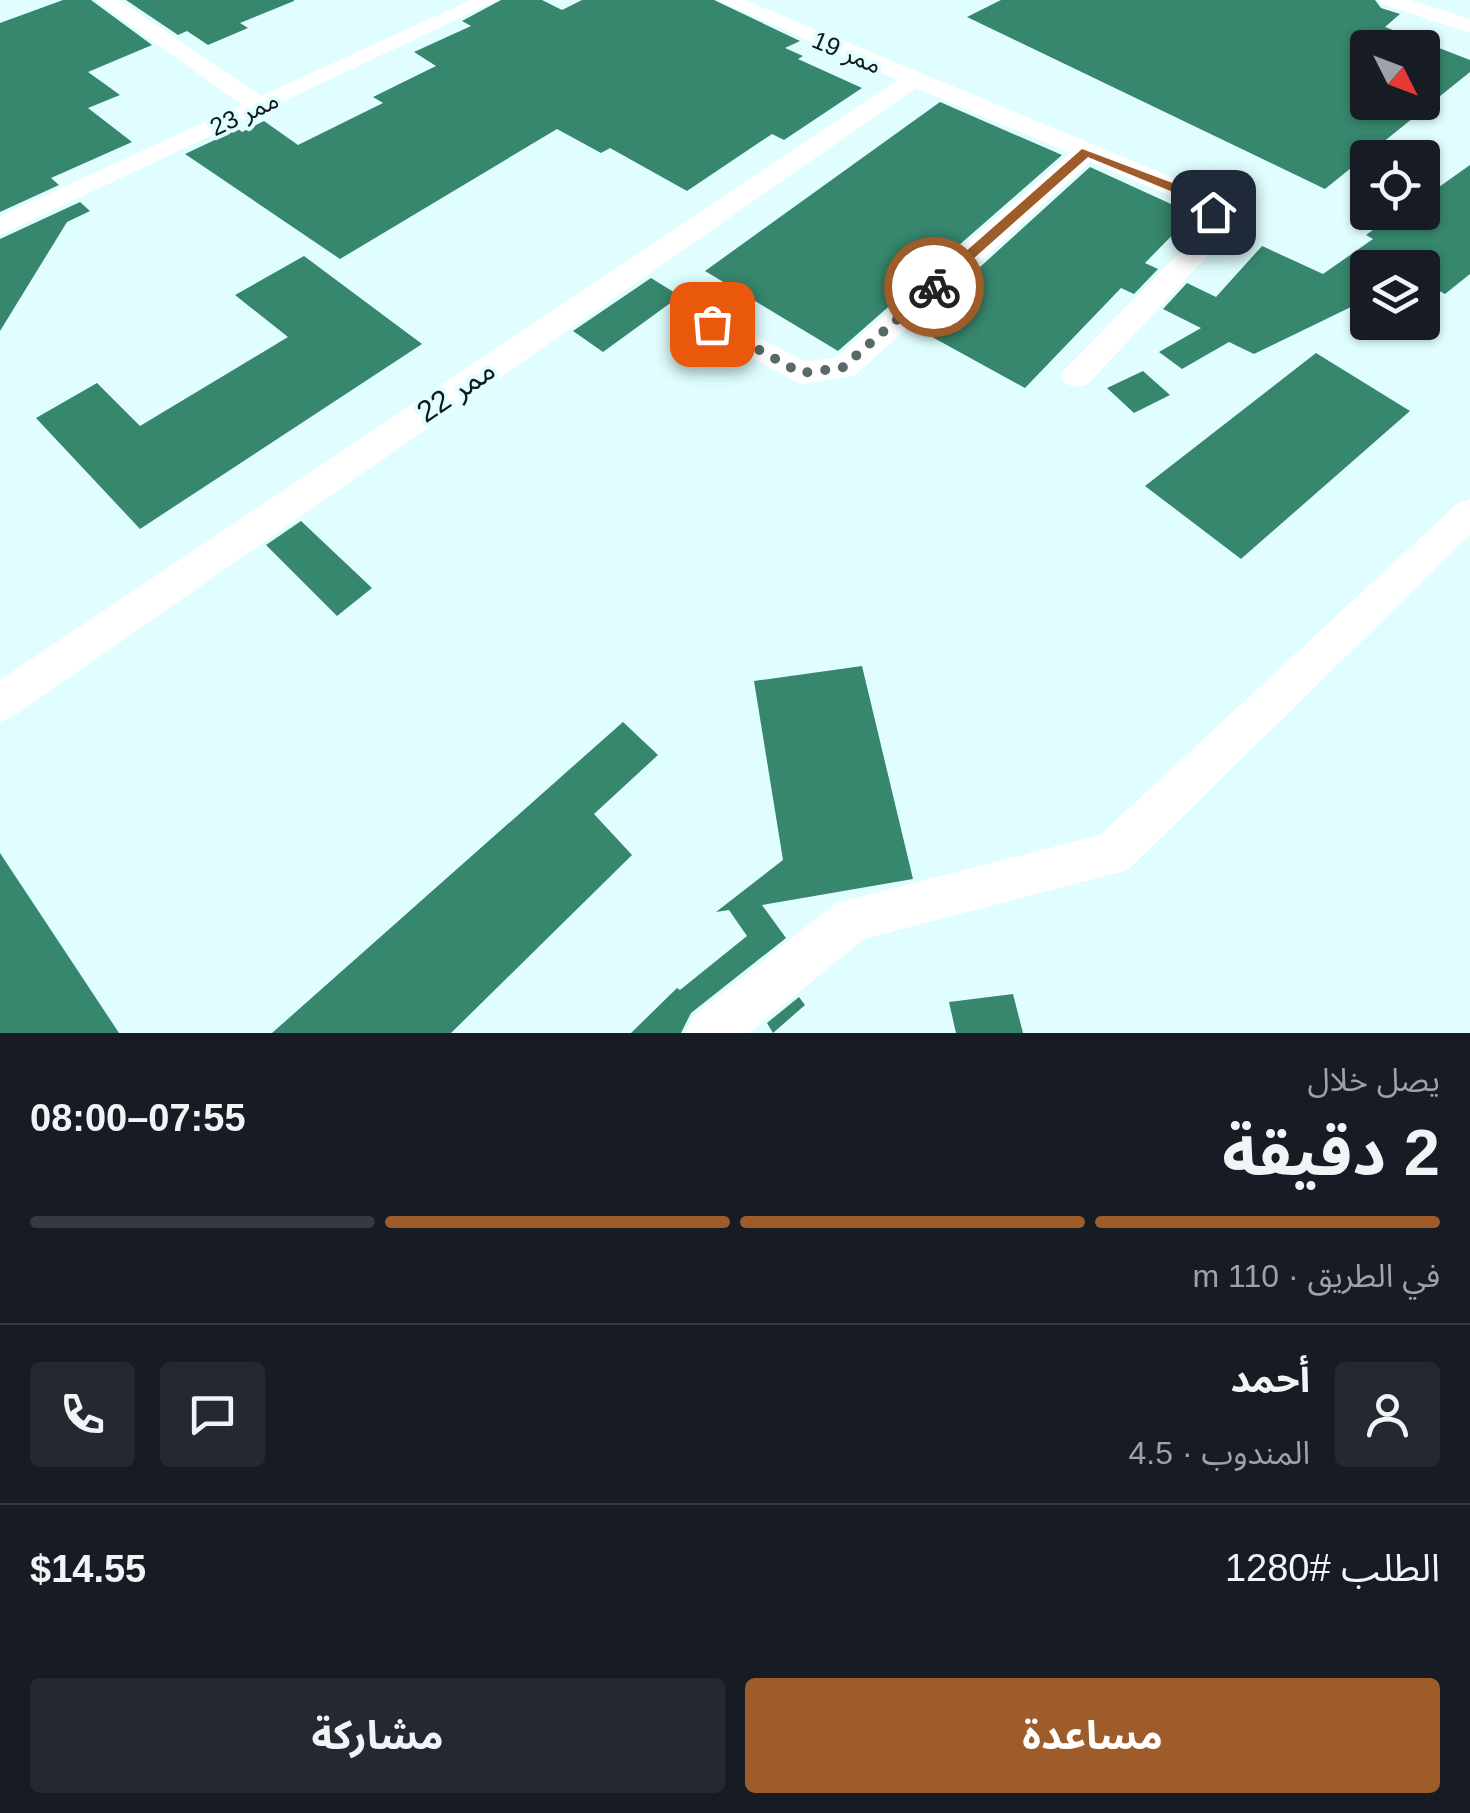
<!DOCTYPE html>
<html lang="ar">
<head>
<meta charset="utf-8">
<style>
	:root { --surface:#171b24; --page:#242831; --text:#f1f3f6; --muted:#9ea1a6; --line:#363941; --accent:#9e5c2a }
	body { margin:0; font-family:Arial,"Noto Sans Arabic",sans-serif; background:var(--page); color:var(--text); direction:rtl; height:100vh; display:flex; flex-direction:column; font-size:38px; white-space:nowrap }
	* { box-sizing:border-box; margin:0 }
	p { font-size:32px; color:var(--muted) }
	.icon { flex:none; width:55px; height:55px; fill:none; stroke:currentColor; stroke-width:2; stroke-linecap:round; stroke-linejoin:round }
	.map { position:relative; height:1033px; overflow:hidden; direction:ltr }
	.sheet { display:flex; flex-direction:column; background:var(--surface); flex:1 }
	.sheet>* { flex:none }
	.needle { width:65px; rotate:132deg }
	.fabs { position:absolute; left:1350px; top:30px; display:grid; gap:20px }
	.fabs a { display:grid; place-items:center; width:90px; height:90px; border-radius:10px; background:var(--surface); box-shadow:0 2px 8px #0004; font-size:50px }
	.pin { position:absolute; display:grid; place-items:center; width:85px; height:85px; color:#fff; margin:-42px; border-radius:20px; box-shadow:0 5px 15px #0006 }
	.courier { position:absolute; display:grid; place-items:center; width:100px; height:100px; margin:-50px; border:8px solid #9e5c2a; border-radius:50%; background:#fff; color:#222; box-shadow:0 2px 12px #0007 }
	.summary em { font-style:normal; font-weight:700 }
	.summary div { display:flex; flex-direction:column-reverse }
	.summary { display:flex; align-items:center; justify-content:space-between; height:170px; padding:0 30px }
	h1 { font-size:65px; font-weight:700; line-height:75px }
	.bar { display:grid; grid-template-columns:repeat(4,1fr); gap:15px 10px; align-content:center; height:120px; padding:0 30px }
	.bar i { height:12px; border-radius:8px; background:var(--line) }
	.bar .current { background:var(--accent) }
	.bar p { grid-column:span 4 }
	.line { display:flex; align-items:center; gap:25px; padding:0 30px; border-top:2px solid var(--line) }
	.line div { flex:1 }
	.round { display:grid; place-items:center; flex:none; width:105px; height:105px; border-radius:10px; background:var(--page) }
	.action { display:flex; gap:20px; margin-top:auto; padding:20px 30px }
	.action a { flex:1; height:115px; border-radius:10px; background:var(--accent); color:#fff; font-size:40px; font-weight:700; line-height:115px; text-align:center }
	.action a+a { background:var(--page); color:var(--text) }
	.map>svg:first-child { display:block }
	.building { fill:#37866e; fill-rule:evenodd }
	.lines { fill:none; stroke-linecap:round; stroke-linejoin:round }
	.minor { fill:#fff; fill-rule:evenodd }
	.route { fill:#9e5c2a }
	.done { stroke:#58696a; stroke-width:10; stroke-dasharray:0 18 }
	.labels { text-anchor:middle; stroke-width:8; stroke-linejoin:round; paint-order:stroke }
	.far-street-label { font-size:25px; fill:#0f191a; stroke:#e0feff }
	.street-label { font-size:30px; fill:#0f191a; stroke:#e0feff }
</style>
</head>
<body>
<div class="map">
<svg width="1470" height="1033" viewBox="0 0 1470 1033">
	<rect width="100%" height="100%" fill="#e0feff"/>
	<g class="building">
		<polygon points="63,0 91,0 152,45 88,72 120,95 88,108 132,142 51,178 59,185 0,212 0,23"/>
		<polygon points="126,0 294,0 294,1 240,23 248,28 208,45 187,31 178,35"/>
		<polygon points="501,0 542,0 562,10 582,0 714,0 800,41 785,48 803,56 798,59 862,88 784,140 772,134 687,191 610,148 601,153 557,129 340,259 185,154 238,129 242,132 264,121 298,145 383,103 373,97 436,66 414,52 471,26 462,21"/>
		<path d="M1001 0H1375L1381 8 1400 14 1385 27 1470 60V72L1325 189 967 17ZM1368 48H1422V102H1368Z"/>
		<polygon points="940,102 1062,155 838,351 705,271"/>
		<polygon points="1470,165 1470,274 1445,294 1422,282 1422,268 1368,268 1368,294 1353,306 1254,354 1229,342 1182,369 1159,352 1201,328 1163,309 1187,283 1216,297 1262,246 1323,274 1373,239 1366,235 1397,212 1422,212 1422,199"/>
		<polygon points="1090,167 1193,214 1145,263 1158,269 1134,294 1121,288 1025,388 914,327"/>
		<polygon points="80,202 90,211 67,222 0,331 0,239"/>
		<polygon points="304,256 422,344 140,529 36,418 97,383 140,426 288,337 235,295"/>
		<polygon points="651,278 680,296 603,352 573,331"/>
		<polygon points="1316,353 1410,411 1241,559 1145,486"/>
		<polygon points="1143,371 1170,395 1134,413 1107,388"/>
		<polygon points="301,521 372,588 337,616 266,545"/>
		<polygon points="862,666 913,879 762,905 786,938 691,1013 681,1033 631,1033 677,988 680,990 747,936 729,910 716,912 783,860 754,681"/>
		<polygon points="623,722 658,755 594,814 632,855 451,1033 272,1033"/>
		<polygon points="0,853 119,1033 0,1033"/>
		<polygon points="1013,994 1023,1033 956,1033 949,1002"/>
		<polygon points="799,997 805,1005 773,1033 767,1023"/>
	</g>
	<g class="lines">
		<g class="minor">
			<polygon points="95,0 119,0 261,96 471,0 498,0 0,235 0,216 242,105"/>
			<polygon points="717,0 745,0 1203,190 1226,212 1226,236 1088,384 1077,387 1066,384 1061,376 1066,368 1198,234 1199,214 1185,202 1090,162 854,376 801,384 701,331 697,324 701,317 712,314 805,361 835,358 1070,153 916,88 14,716 0,722 0,680 897,80"/>
			<polygon points="1379,0 1410,0 1470,19 1470,33 1382,4"/>
			<polygon points="1470,499 1470,535 1128,870 864,939 749,1033 685,1033 693,1016 836,903 1100,835 1458,503"/>
		</g>
	</g>
	<polygon class="route" points="1082,149 1199,193 1219,212 1209,214 1190,199 1088,157 938,290 929,290 929,284"/>
	<g class="lines">
		<polyline class="done" points="712,324 801,373 842,368 934,287"/>
	</g>
	<g class="labels">
		<g class="far-street-label">
			<text transform="translate(847 52) rotate(23)" y="9">ممر 19</text>
			<text transform="translate(244 113) rotate(-25)" y="9">ممر 23</text>
		</g>
		<g class="street-label">
			<text transform="translate(456 391) rotate(-34)" y="10">ممر 22</text>
		</g>
	</g>
</svg>
<div class="fabs">
<a><svg class="needle" viewBox="-14 -14 28 28"><path d="M0-13l5 13h-10z" fill="#e53935"/><path d="M0 13l5-13h-10z" fill="#9ea1a6"/></svg></a>
<a><svg class="icon" aria-label="locate" viewBox="0 0 24 24"><circle cx="12" cy="12" r="6"/><path d="M12 2v4M12 18v4M2 12h4M18 12h4"/></svg></a>
<a><svg class="icon" aria-label="layers" viewBox="0 0 24 24"><path d="M12 4l9 5-9 5-9-5zM3 14l9 5 9-5"/></svg></a>
</div>
<div class="pin" style="left:712px;top:324px;background:#ea580c"><svg class="icon" aria-label="bag" viewBox="0 0 24 24"><path d="M5 8h14l-1 12H6zM9 8a3 3 0 0 1 6 0"/></svg></div>
<div class="pin" style="left:1213px;top:212px;background:#1f2937"><svg class="icon" aria-label="home" viewBox="0 0 24 24"><path d="M3 11l9-7 9 7M6 9v11h12V9"/></svg></div>
<div class="courier" style="left:934px;top:287px"><svg class="icon" aria-label="bike" viewBox="0 0 24 24"><circle cx="6" cy="16" r="4"/><circle cx="18" cy="16" r="4"/><path d="M6 16l4-8h5l3 8M10 8l3 8H6M13 5h3"/></svg></div>
</div>
<section class="sheet">
<div class="summary"><div><h1>2 دقيقة</h1><p>يصل خلال</p></div><em>07:55–08:00</em></div>
<div class="bar"><i class="current"></i><i class="current"></i><i class="current"></i><i></i><p>في الطريق · 110 m</p></div>
<div class="line" style="height:180px"><a class="round"><svg class="icon" aria-label="person" viewBox="0 0 24 24"><circle cx="12" cy="8" r="4"/><path d="M4 21q1-7 8-7t8 7"/></svg></a><div><b>أحمد</b><p>المندوب · 4.5</p></div><a class="round"><svg class="icon" aria-label="chat" viewBox="0 0 24 24"><path d="M4 5h16v11H9l-5 4z"/></svg></a><a class="round"><svg class="icon" aria-label="phone" viewBox="0 0 24 24"><path d="M5 4h4l2 5-3 2q2 4 5 5l2-3 5 2v4C11 20 4 13 5 4z"/></svg></a></div>
<div class="line" style="height:130px"><div>الطلب #1280</div><b>$14.55</b></div>
<div class="action"><a>مساعدة</a><a>مشاركة</a></div>
</section>
</body>
</html>
